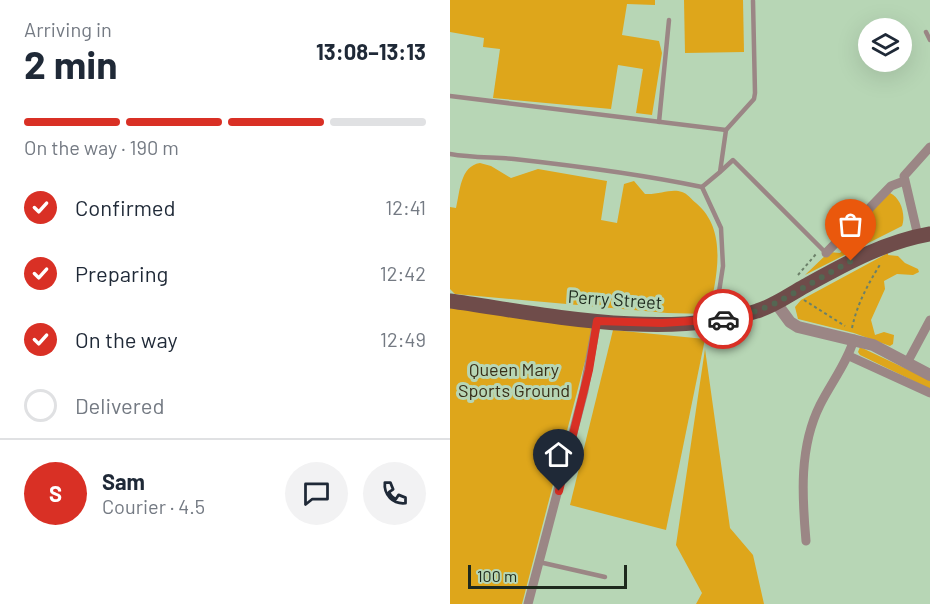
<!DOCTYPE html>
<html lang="en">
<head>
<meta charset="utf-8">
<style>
	:root { --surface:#fff; --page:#f2f2f3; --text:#1f2937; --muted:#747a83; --line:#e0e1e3; --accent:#d93025 }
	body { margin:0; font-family:Barlow,sans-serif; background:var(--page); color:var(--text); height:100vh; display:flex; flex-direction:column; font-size:22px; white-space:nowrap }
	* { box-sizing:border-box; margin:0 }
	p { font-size:20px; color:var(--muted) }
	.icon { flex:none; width:33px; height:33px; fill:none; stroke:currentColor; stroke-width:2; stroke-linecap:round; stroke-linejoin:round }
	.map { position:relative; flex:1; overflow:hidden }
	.sheet { display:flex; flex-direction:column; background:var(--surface); width:450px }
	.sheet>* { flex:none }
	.controls { position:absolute; left:408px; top:18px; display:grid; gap:12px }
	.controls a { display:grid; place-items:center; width:54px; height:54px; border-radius:50%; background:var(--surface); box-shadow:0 6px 24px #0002; font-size:30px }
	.scale { position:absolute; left:18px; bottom:15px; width:159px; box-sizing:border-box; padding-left:6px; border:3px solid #1e291d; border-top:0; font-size:16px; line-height:21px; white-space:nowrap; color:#1e291d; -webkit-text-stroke:4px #b7d6b5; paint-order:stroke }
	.pin { position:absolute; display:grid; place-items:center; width:51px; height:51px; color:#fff; margin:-62px -26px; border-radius:50% 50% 50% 0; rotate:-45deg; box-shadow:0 0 6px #0007 }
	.pin .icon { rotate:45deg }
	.courier { position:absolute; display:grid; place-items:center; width:60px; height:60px; margin:-30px; border:4px solid #d93025; border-radius:50%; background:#fff; color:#222; box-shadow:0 2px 8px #0007 }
	.summary em { font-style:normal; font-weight:700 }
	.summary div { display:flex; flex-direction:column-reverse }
	.summary { display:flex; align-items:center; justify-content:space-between; height:102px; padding:0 24px }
	h1 { font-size:39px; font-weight:700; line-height:45px }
	.bar { display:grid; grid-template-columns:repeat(4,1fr); gap:9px 6px; align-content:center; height:72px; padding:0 24px }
	.bar i { height:8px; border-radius:4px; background:var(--line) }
	.bar .active { background:var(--accent) }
	.bar p { grid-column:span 4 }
	.line { display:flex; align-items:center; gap:15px; padding:0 24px; border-top:2px solid var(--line) }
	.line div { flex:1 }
	.round { display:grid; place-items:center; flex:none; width:63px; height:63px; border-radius:32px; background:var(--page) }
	ol { padding:0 24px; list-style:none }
	li { display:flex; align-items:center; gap:18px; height:66px }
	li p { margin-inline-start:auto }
	li .icon { padding:6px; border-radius:50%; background:var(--accent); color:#fff; stroke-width:4 }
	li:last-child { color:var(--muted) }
	li i { width:33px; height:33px; border:3px solid var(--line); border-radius:50% }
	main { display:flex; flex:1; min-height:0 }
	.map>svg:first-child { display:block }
	.green { fill:#dea61b }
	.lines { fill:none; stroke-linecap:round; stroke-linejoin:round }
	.path { stroke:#6b8069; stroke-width:2; stroke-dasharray:3 3; stroke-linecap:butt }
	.service { stroke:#9b8685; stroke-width:4.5 }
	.minor { stroke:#9b8685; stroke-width:9 }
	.tertiary { stroke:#9b8685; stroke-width:12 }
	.primary { stroke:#6f4c4a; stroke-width:15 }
	.done { stroke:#546652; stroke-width:6; stroke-dasharray:0 10.8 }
	.route { stroke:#d93025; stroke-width:8 }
	.labels { text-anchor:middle; stroke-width:6; stroke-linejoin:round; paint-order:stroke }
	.street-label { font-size:18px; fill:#1e291d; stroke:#b7d6b5 }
	.park-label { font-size:18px; fill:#392e18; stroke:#b7d6b5 }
</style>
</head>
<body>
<main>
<section class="sheet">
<div class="summary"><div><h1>2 min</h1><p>Arriving in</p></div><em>13:08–13:13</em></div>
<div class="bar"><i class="active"></i><i class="active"></i><i class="active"></i><i></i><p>On the way · 190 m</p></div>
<ol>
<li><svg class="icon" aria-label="check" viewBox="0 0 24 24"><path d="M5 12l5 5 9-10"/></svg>Confirmed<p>12:41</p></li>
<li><svg class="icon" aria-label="check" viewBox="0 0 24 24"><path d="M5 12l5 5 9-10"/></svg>Preparing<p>12:42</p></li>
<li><svg class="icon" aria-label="check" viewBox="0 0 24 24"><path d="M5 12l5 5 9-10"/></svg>On the way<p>12:49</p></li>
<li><i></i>Delivered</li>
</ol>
<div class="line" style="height:108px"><b class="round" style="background:var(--accent);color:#fff">S</b><div><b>Sam</b><p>Courier · 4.5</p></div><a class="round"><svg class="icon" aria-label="chat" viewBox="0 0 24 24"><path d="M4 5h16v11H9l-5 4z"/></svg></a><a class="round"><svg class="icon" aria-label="phone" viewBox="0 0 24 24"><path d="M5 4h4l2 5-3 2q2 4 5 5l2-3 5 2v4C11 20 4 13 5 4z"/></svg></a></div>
</section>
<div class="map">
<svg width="480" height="604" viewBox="0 0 480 604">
	<rect width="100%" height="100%" fill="#b7d6b5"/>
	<g class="green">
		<polygon points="0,0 205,0 205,5 177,4 172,35 209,41 212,53 202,115 186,113 193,69 168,65 161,109 43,98 50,49 33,47 34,38 0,32"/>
		<polygon points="234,0 293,0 294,52 235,53"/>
		<path d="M30 163 41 166 61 178 88 169 157 181 151 220 167 223 174 184 184 181 195 194C209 195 221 188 232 192 237 193 242 200 246 203 279 231 266 278 259 314L217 313 5 294 0 289V207L6 208C10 192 10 166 30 163Z"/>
		<path d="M440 193C451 198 456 215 452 226L355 275 379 252 390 253 414 227 412 221Z"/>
		<polygon points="438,253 438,255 448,256 455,263 468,269 469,272 463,275 447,274 434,281 435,289 421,320 425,335 434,332 444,335 443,344 440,346 404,333 348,319 345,307 351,300"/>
		<polygon points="0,308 145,323 72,604 0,604"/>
		<polygon points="163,330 255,339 216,530 120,505"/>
		<polygon points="410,347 480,380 480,389 410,355 408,352"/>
		<polygon points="255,349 280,528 303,555 314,604 246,604 252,593 226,545"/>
	</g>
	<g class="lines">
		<g class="path">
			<polyline points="348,275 366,254"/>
			<polyline points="354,300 395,326"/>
			<path d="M402 328C407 304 418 284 431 263"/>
		</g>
		<g class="service">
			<polyline points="476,32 480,40"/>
			<path d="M0 96 276 130 270 172 252 187C190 174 127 166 64 159 43 157 22 158 0 154"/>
			<polyline points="209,122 219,20"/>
			<polyline points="276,130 304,99 305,93 303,1"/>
			<polyline points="271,171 283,160 376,253"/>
			<polyline points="252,187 271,228 273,266 265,318"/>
			<polyline points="89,562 155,577"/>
		</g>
		<g class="minor">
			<polyline points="468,236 454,176 480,147"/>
			<polyline points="376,253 441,186 454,181"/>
			<polyline points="399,356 480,393"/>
			<polyline points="457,363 480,320"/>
			<path d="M356 541C352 496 349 447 370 405 381 383 397 363 404 339"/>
			<polyline points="78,604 134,391 147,321"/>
		</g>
		<polyline class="tertiary" points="326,303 340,322 348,327 423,345 480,375"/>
		<path class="primary" d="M0 301C93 314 216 341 307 311 324 306 339 295 355 286 395 264 434 242 480 234"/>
	</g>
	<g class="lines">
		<polyline class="done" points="273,319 307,311 326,303 401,261"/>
		<polyline class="route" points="109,491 139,370 147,321 212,323 273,319"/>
	</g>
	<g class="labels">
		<g class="street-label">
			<text transform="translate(165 300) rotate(4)" y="6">Perry Street</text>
		</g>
		<g class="park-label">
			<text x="64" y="376">Queen Mary<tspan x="64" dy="21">Sports Ground</tspan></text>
		</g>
	</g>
</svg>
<div class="controls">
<a><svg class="icon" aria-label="layers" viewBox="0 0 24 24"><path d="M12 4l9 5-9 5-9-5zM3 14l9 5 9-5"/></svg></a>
</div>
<div class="scale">100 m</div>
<div class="pin" style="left:401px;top:261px;background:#ea580c"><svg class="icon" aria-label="bag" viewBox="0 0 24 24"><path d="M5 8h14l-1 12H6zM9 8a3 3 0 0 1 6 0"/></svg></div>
<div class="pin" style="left:109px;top:491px;background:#1f2937"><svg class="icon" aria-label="home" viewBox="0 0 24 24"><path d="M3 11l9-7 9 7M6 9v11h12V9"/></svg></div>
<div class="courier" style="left:273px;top:319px"><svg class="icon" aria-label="car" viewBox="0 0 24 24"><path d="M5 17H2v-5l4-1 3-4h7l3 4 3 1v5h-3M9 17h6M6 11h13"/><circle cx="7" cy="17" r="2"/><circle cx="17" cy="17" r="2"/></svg></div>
</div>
</main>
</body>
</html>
